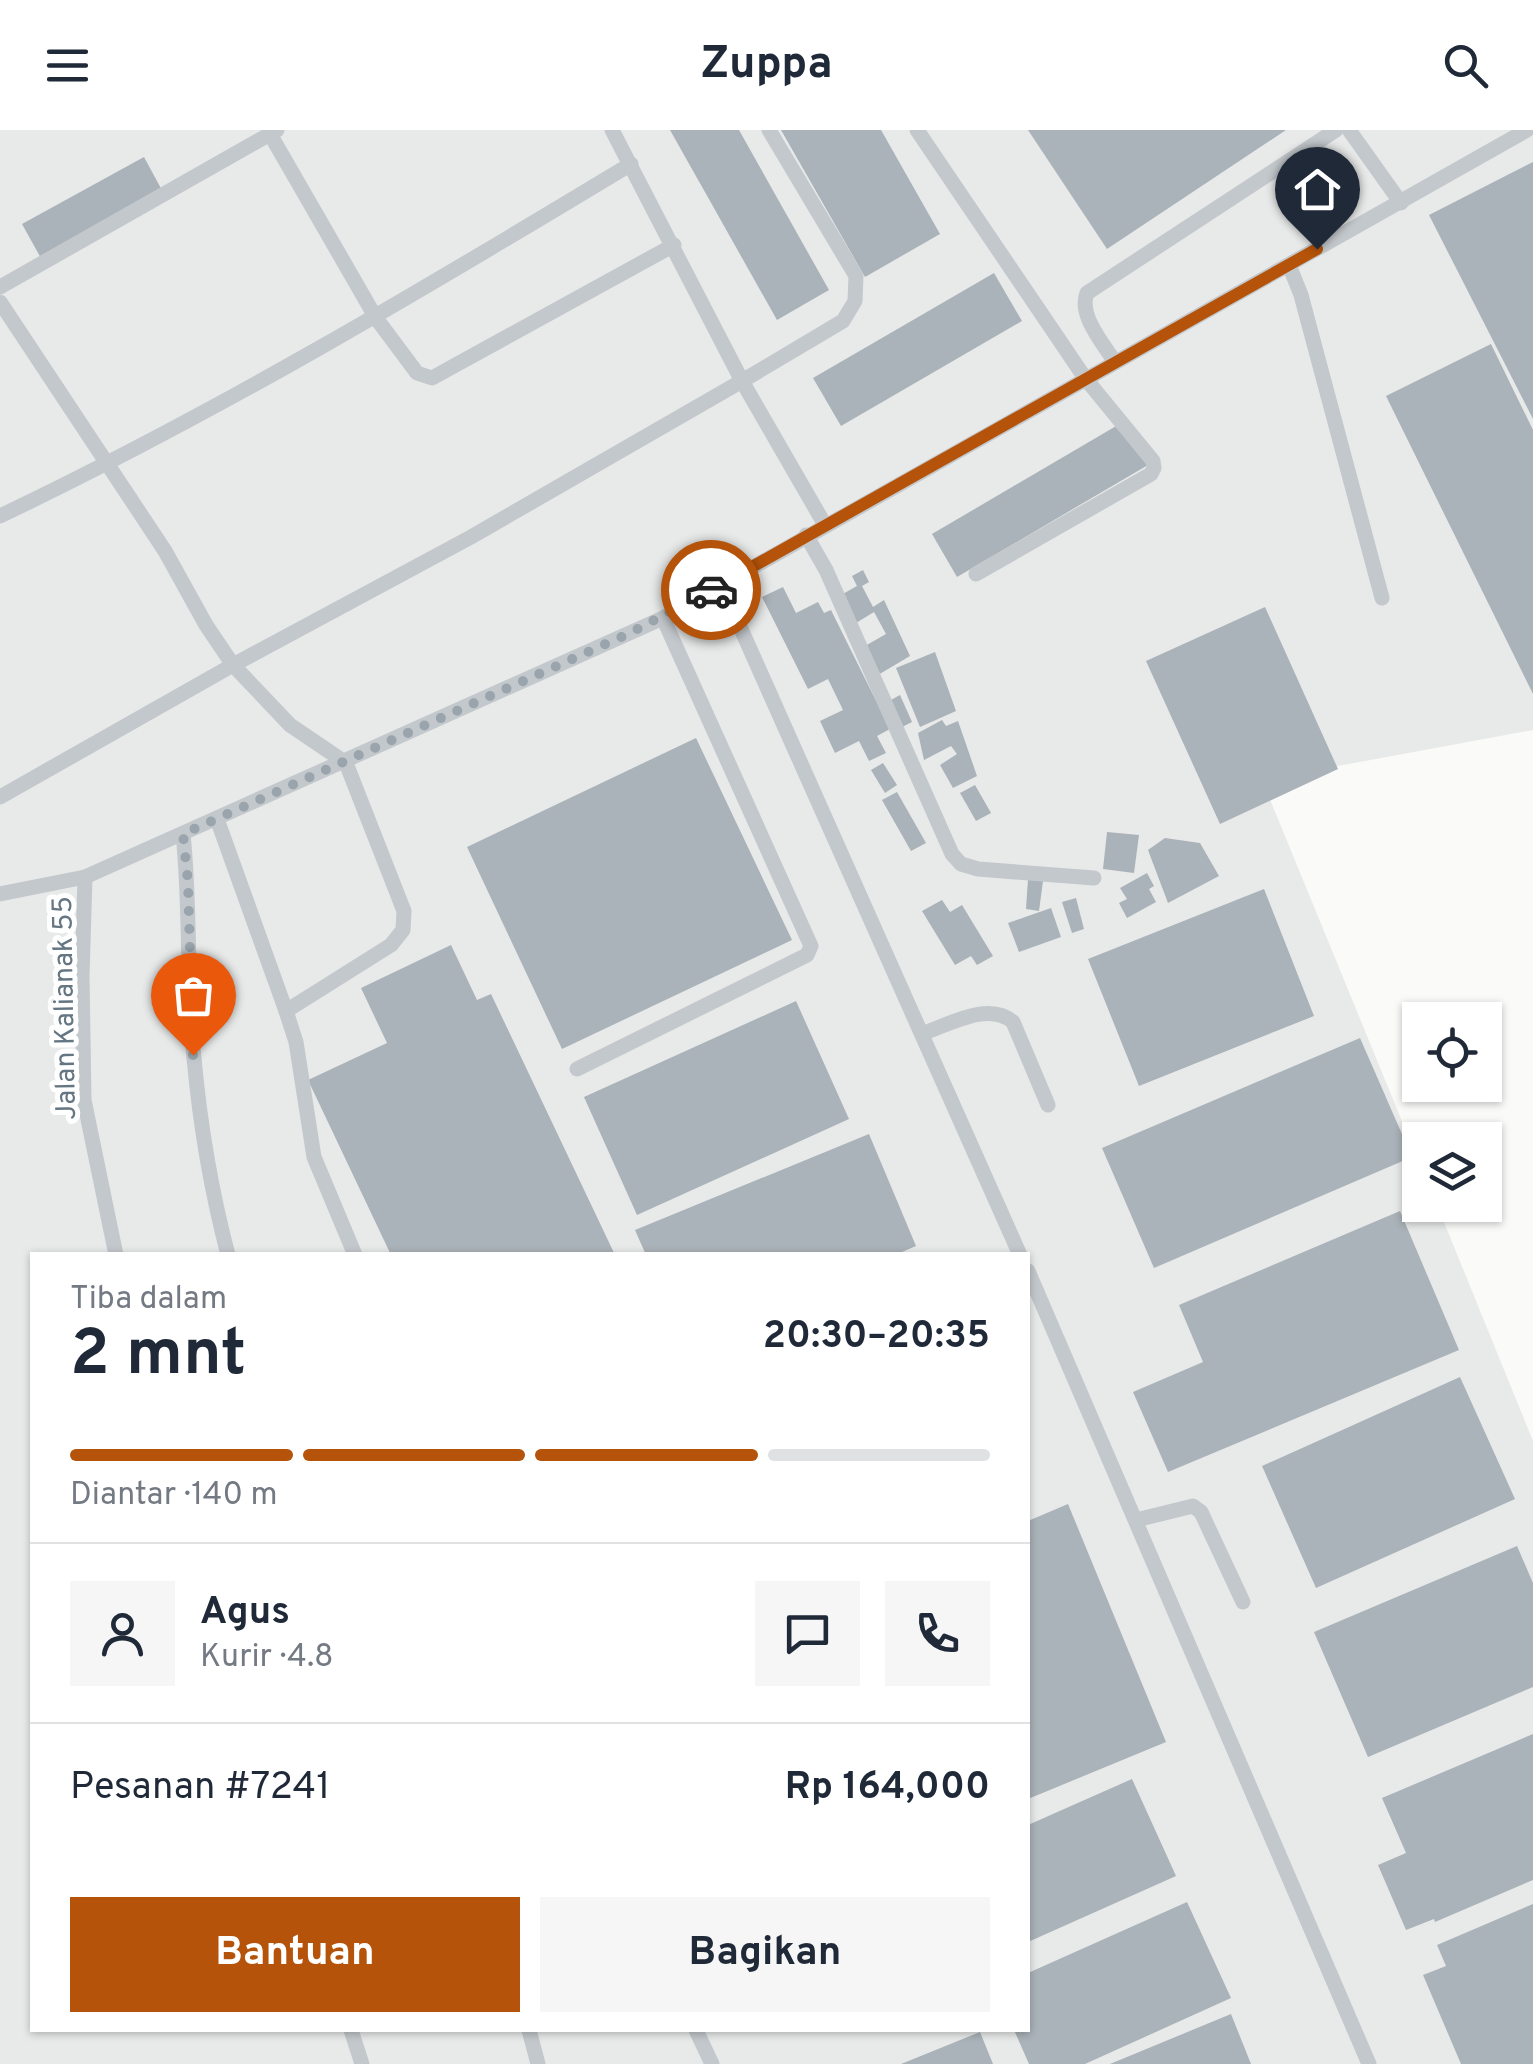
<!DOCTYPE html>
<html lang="id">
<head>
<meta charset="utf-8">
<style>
	:root { --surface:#fff; --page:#f6f6f7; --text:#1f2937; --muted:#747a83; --line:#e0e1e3; --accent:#b45309 }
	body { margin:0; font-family:Overpass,sans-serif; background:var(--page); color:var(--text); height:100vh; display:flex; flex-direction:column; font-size:38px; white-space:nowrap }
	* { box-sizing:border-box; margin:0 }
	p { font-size:32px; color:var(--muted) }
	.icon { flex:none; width:55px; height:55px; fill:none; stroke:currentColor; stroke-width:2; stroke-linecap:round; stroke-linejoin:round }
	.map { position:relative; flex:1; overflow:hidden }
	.sheet { position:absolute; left:30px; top:1122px; width:1000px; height:780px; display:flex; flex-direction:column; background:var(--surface); border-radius:0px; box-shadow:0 2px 8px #0004 }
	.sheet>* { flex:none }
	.fabs { position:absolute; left:1402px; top:872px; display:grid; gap:20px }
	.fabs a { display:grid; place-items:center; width:100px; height:100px; border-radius:0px; background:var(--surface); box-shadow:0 2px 8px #0004; font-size:50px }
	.pin { position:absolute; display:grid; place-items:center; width:85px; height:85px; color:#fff; margin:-102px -42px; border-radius:50% 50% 50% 0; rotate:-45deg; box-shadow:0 0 10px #0007 }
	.pin .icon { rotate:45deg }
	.courier { position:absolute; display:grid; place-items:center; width:100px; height:100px; margin:-50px; border:8px solid #b45309; border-radius:50%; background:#fff; color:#222; box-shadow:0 2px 12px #0007 }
	.overview em { font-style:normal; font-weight:700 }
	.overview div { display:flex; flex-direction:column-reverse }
	.overview { display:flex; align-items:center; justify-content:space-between; height:170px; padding:0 40px }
	h1 { font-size:65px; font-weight:700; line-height:75px }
	.bar { display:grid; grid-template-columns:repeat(4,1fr); gap:15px 10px; align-content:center; height:120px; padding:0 40px }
	.bar i { height:12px; border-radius:8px; background:var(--line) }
	.bar .on { background:var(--accent) }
	.bar p { grid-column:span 4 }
	.line { display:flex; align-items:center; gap:25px; padding:0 40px; border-top:2px solid var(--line) }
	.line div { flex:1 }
	.round { display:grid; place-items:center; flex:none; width:105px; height:105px; border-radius:0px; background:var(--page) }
	.primary-button { display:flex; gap:20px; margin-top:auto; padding:20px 40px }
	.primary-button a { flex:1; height:115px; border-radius:0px; background:var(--accent); color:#fff; font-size:40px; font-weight:700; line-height:115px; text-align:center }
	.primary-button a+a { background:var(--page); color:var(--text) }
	header { display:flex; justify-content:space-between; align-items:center; height:130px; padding:0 40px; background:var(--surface); font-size:45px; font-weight:700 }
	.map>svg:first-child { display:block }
	.built { fill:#e8e9e9; fill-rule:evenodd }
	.building { fill:#aab3b9 }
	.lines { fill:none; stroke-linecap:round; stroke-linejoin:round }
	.lane { stroke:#c3c8cc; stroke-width:15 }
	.done { stroke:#99a4ac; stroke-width:10; stroke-dasharray:0 18 }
	.route { stroke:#b45309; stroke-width:12 }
	.labels { text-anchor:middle; stroke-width:10; stroke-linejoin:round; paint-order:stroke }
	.street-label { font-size:28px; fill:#657683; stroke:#fff }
</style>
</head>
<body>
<header><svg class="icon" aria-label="menu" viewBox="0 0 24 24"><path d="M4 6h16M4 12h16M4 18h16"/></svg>Zuppa<svg class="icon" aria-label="search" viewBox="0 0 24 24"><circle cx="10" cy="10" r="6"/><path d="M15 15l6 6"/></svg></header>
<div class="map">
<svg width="1533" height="1934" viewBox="0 0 1533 1934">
	<rect width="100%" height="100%" fill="#fafaf8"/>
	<path class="built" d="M0 0H1533V600L1262 650 1420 1035V1075H1437L1533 1311V1934H0ZM32 1125H1028V1900H32Z"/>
	<g class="building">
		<polygon points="670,0 739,0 829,160 777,190"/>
		<polygon points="781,0 881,0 940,104 865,147"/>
		<polygon points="1028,0 1286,0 1107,119"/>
		<polygon points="144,27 164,64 42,130 22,94"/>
		<polygon points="1533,32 1533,289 1429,85"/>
		<polygon points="994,143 1022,191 841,296 813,248"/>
		<polygon points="1491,214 1533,300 1533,564 1386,266"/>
		<polygon points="1123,292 1148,335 957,447 932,404"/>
		<polygon points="863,440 869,452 862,456 873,477 884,470 910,526 878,545 865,516 886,504 874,482 856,493 841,465 857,456 852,446"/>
		<polygon points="783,457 796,483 818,472 824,483 831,480 890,599 877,606 886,623 869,631 859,611 835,623 820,591 843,580 828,549 808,559 762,467"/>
		<polygon points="1265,477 1338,639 1220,694 1146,531"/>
		<polygon points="935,522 956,581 920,597 896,538"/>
		<polygon points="900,565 912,592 902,597 889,571"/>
		<polygon points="942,590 946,596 958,591 977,646 953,658 940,635 957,624 951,616 924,630 918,603"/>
		<polygon points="696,608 792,810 562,919 467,717"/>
		<polygon points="883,633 897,655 885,663 871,640"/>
		<polygon points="975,655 991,683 976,691 960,663"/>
		<polygon points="897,662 926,713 911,721 882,670"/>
		<polygon points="1107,702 1139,705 1134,743 1103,739"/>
		<polygon points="1165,708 1200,713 1219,746 1168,773 1148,720"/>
		<polygon points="1147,743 1154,756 1149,759 1156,772 1127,788 1119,773 1127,769 1120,758"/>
		<polygon points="1028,749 1043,751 1039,781 1026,779"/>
		<polygon points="1264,759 1314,886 1139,956 1088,829"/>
		<polygon points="1076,768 1084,799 1072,803 1062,772"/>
		<polygon points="942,770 950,782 962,775 993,826 977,835 971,826 955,835 922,781"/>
		<polygon points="1051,778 1061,807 1019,822 1008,793"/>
		<polygon points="451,815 477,870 491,864 615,1125 391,1125 308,950 387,913 361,858"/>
		<polygon points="796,871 849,989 637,1085 584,967"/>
		<polygon points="1360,908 1412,1027 1154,1138 1102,1018"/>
		<polygon points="869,1004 916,1116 895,1125 646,1125 635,1100"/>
		<polygon points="1400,1081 1459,1220 1168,1342 1133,1262 1203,1232 1179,1175"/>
		<polygon points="1460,1247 1515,1369 1316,1458 1262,1336"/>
		<polygon points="1068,1374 1166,1612 1028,1669 1028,1391"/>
		<polygon points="1517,1416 1533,1453 1533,1557 1368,1627 1314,1502"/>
		<polygon points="1533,1604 1533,1750 1435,1792 1434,1789 1406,1800 1378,1735 1406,1723 1382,1668"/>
		<polygon points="1132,1649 1176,1746 1028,1812 1028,1695"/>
		<polygon points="1187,1772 1231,1868 1085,1934 1029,1934 1014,1900 1028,1900 1028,1843"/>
		<polygon points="1533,1774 1533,1934 1461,1934 1423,1845 1446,1836 1437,1815"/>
		<polygon points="1231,1884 1251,1934 1110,1934"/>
		<polygon points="980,1902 993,1934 901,1934"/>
	</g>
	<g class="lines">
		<g class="lane">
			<polyline points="769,0 856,146 855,171 843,191 742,251 825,395"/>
			<polyline points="917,0 1085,248 1153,331 1154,338 1151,344 976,444"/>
			<polyline points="1349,0 1401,73"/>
			<polyline points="270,4 376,188 417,243 432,248 674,115"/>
			<polyline points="1289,135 1301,165 1382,468"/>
			<polyline points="0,157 277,0"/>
			<polyline points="0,172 165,421 206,495 233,535 471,407 742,251 612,0"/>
			<path d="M1114 231C1103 213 1078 185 1087 163L1336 0"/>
			<path d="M0 386C218 282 424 159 631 34"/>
			<polyline points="806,405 826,440 952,724 961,734 978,739 1094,748"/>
			<polyline points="721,454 1020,1125"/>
			<polyline points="0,667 233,535 290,595 346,633 404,781 403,800 391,815 286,881 296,912 314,1027 355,1125"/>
			<polyline points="217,689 286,881"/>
			<path d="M183 704C191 779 186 853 194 928 200 994 211 1060 228 1125"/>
			<polyline points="85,747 82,846 84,970 116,1125"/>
			<polyline points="0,764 85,747 663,488 1527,0"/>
			<path d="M924 903C950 894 989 871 1013 892L1048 975"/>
			<polyline points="577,939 807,825 811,816 663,488"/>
			<polyline points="1028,1141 1369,1934"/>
			<polyline points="1136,1390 1193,1376 1201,1382 1243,1472"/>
			<polyline points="351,1900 362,1934"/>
			<polyline points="529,1900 538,1934"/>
			<polyline points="696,1900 712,1934"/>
		</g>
	</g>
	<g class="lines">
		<polyline class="done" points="193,925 188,752 183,704 628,504 711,460"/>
		<polyline class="route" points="711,460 1317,119"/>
	</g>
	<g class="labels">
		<g class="street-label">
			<text transform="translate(63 878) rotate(-91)" y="10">Jalan Kalianak 55</text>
		</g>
	</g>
</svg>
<div class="fabs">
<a><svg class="icon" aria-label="locate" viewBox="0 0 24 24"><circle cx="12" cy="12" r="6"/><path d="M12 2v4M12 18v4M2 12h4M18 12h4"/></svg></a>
<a><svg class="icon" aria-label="layers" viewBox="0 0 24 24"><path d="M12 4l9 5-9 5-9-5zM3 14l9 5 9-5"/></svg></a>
</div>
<div class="pin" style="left:193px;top:925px;background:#ea580c"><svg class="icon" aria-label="bag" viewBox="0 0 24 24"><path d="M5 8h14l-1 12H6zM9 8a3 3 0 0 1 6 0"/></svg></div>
<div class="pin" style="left:1317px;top:119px;background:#1f2937"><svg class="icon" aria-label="home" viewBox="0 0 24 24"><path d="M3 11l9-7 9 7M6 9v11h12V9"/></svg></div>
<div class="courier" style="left:711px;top:460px"><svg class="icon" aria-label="car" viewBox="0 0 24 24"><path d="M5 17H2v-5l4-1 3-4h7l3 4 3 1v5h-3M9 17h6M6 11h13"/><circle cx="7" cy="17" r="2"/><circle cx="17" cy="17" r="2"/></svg></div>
<section class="sheet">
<div class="overview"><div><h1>2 mnt</h1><p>Tiba dalam</p></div><em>20:30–20:35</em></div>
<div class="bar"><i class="on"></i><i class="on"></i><i class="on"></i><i></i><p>Diantar · 140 m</p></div>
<div class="line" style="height:180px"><a class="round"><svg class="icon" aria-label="person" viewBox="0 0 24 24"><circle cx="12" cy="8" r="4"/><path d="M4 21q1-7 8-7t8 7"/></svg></a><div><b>Agus</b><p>Kurir · 4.8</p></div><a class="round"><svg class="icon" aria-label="chat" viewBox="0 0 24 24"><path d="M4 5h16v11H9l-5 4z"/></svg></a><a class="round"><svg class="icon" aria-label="phone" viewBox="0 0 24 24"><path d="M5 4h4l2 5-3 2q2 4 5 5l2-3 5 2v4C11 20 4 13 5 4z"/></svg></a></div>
<div class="line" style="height:130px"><div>Pesanan #7241</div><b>Rp 164,000</b></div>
<div class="primary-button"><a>Bantuan</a><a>Bagikan</a></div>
</section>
</div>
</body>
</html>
